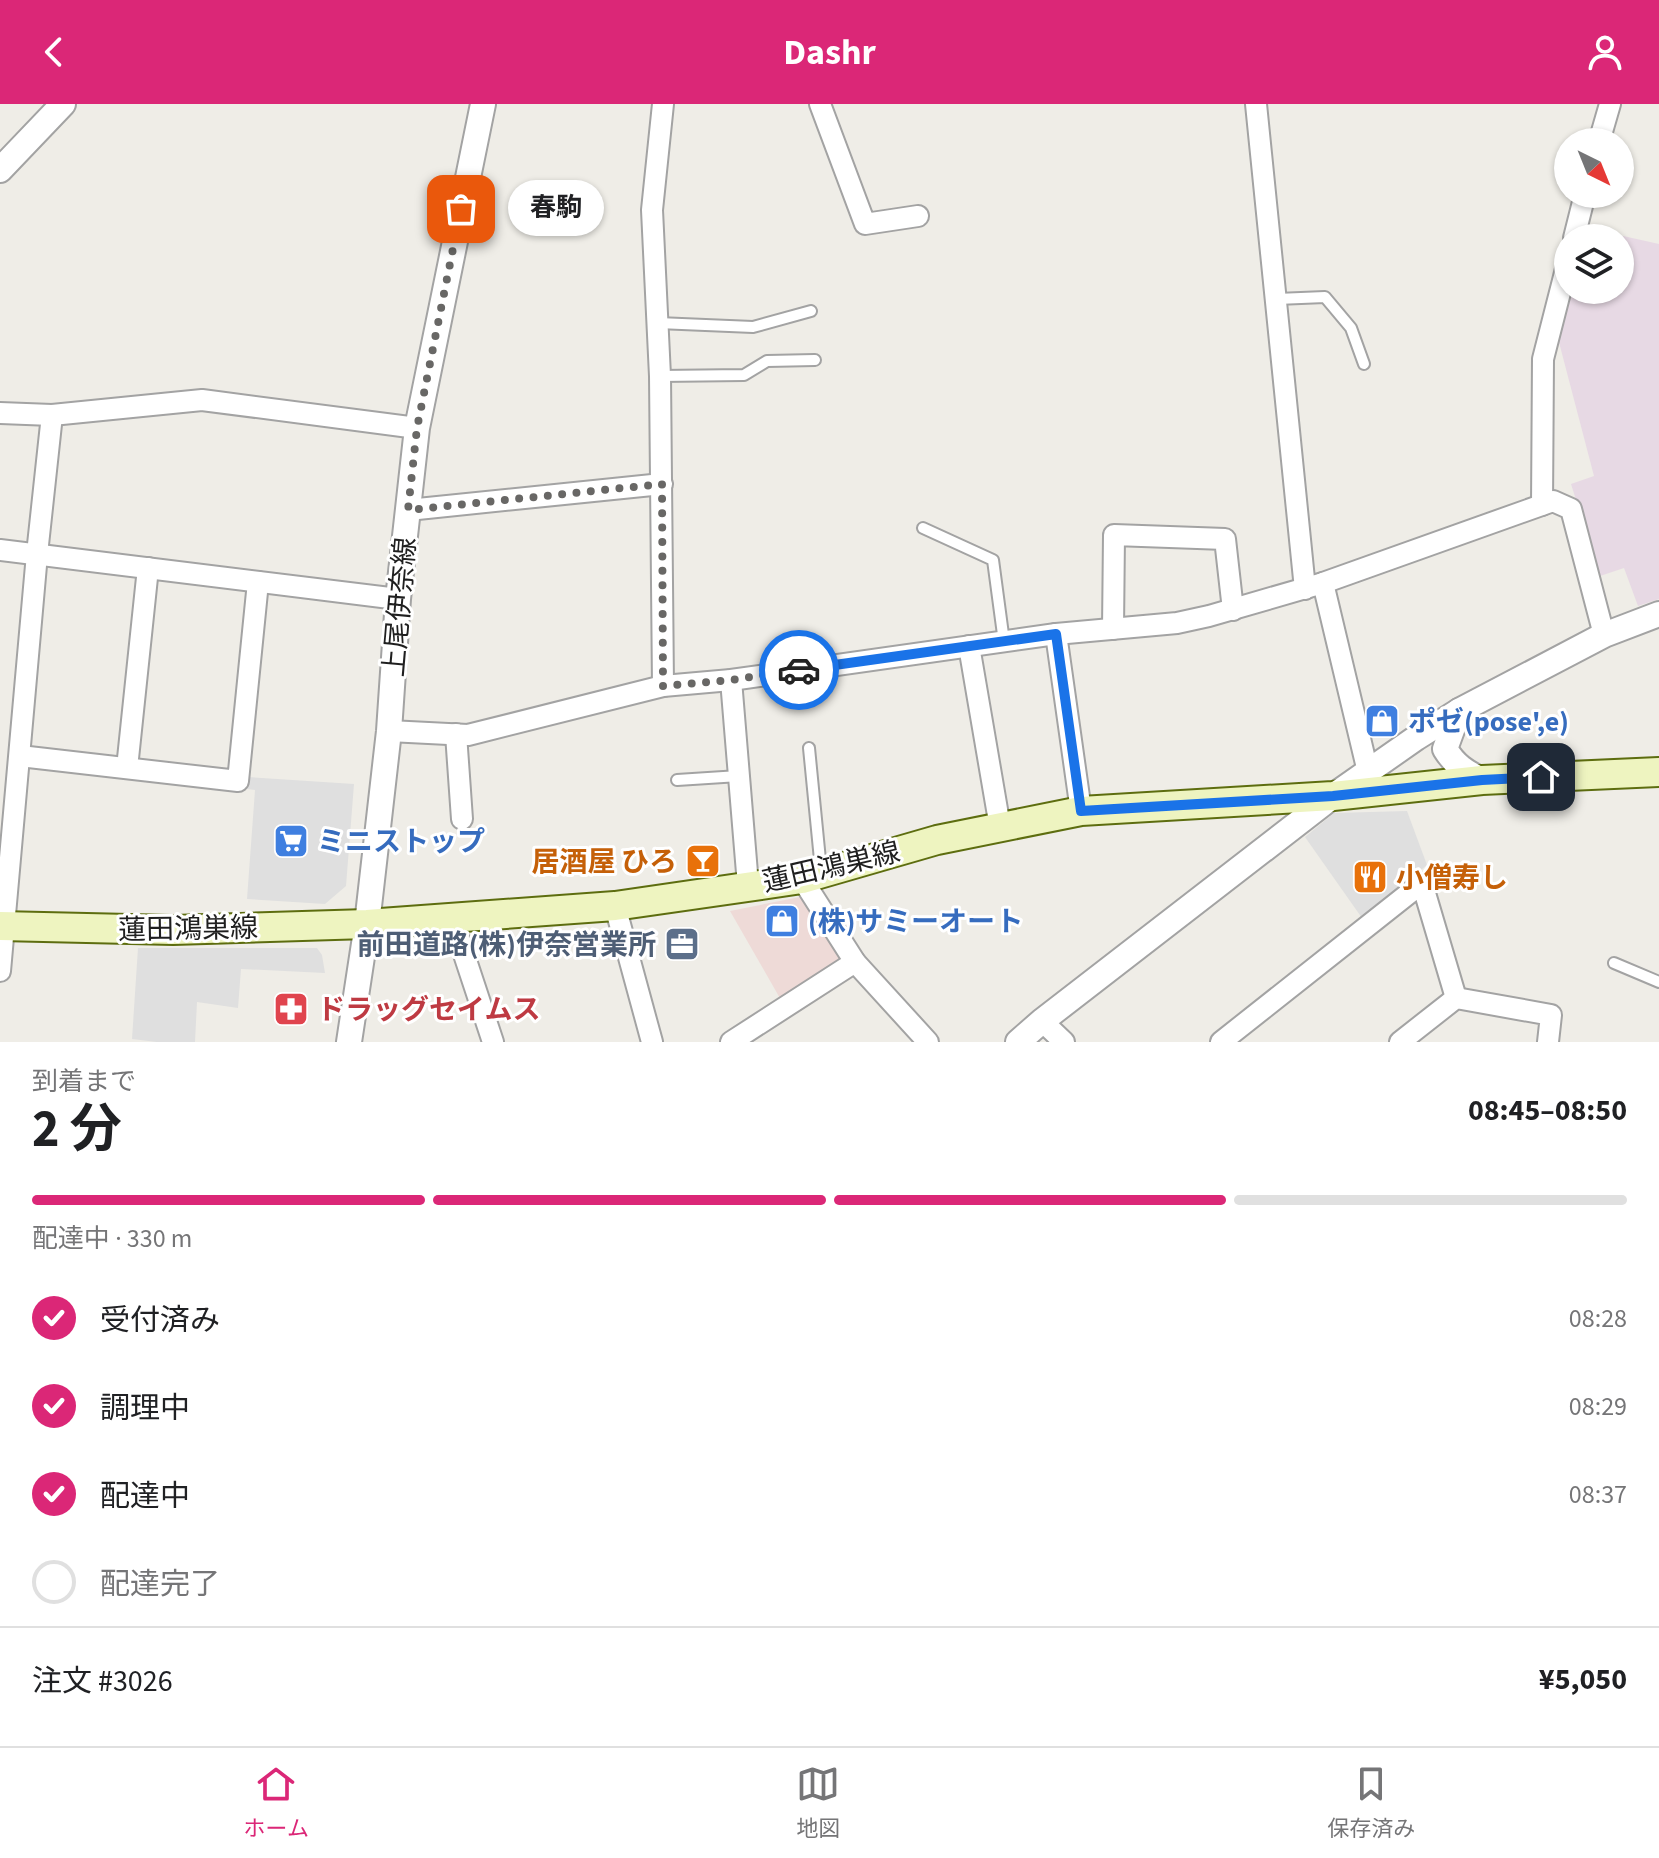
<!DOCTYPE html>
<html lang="ja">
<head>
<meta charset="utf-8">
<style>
	:root { --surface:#fff; --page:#f6f6f6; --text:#202124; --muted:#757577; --line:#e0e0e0; --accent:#db2777 }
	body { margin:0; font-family:"Source Sans 3","Noto Sans JP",sans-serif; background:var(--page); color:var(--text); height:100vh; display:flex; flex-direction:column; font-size:30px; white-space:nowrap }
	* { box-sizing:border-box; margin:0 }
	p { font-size:26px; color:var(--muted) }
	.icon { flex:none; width:44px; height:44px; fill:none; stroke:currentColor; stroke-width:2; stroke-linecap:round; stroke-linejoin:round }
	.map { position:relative; height:938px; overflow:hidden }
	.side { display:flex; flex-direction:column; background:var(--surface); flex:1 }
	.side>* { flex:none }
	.needle { width:52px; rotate:137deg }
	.fabs { position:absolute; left:1554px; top:24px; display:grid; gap:16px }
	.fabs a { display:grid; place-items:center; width:80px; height:80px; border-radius:50%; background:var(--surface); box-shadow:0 2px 6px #0004; font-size:40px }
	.pin { position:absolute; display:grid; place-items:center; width:68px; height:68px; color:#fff; margin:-34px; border-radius:16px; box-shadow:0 4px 12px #0006 }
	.courier { position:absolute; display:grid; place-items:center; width:80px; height:80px; margin:-40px; border:6px solid #1a73e8; border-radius:50%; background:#fff; color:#222; box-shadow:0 2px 10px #0007 }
	.bubble { position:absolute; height:56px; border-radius:28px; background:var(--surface); box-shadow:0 2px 6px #0004; font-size:26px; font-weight:700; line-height:56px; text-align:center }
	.headline em { font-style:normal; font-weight:700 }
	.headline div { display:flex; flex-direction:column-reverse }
	.headline { display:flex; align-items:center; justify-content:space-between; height:136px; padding:0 32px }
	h1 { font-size:52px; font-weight:700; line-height:60px }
	.bar { display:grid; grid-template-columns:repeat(4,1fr); gap:12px 8px; align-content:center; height:96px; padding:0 32px }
	.bar i { height:10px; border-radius:6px; background:var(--line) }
	.bar .selected { background:var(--accent) }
	.bar p { grid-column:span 4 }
	.line { display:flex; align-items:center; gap:20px; padding:0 32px; border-top:2px solid var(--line) }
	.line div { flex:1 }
	ol { padding:0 32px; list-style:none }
	li { display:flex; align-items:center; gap:24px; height:88px }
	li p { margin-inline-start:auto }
	li .icon { padding:8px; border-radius:50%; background:var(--accent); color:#fff; stroke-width:4 }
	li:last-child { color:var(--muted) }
	li i { width:44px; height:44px; border:4px solid var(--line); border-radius:50% }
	header { display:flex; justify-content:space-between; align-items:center; height:104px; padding:0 32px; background:var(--accent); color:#fff; font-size:36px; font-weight:700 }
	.tabs { display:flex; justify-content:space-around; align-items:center; height:112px; border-top:2px solid var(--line); background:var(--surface); font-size:22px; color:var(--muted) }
	.tabs a { display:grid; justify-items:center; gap:4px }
	.tabs .selected { color:var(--accent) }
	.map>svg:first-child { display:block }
	.commercial { fill:#eedad7 }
	.industrial { fill:#e7d9e4 }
	.parking { fill:#dfdfdf }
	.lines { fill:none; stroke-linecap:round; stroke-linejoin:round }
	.service-casing { stroke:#a3a3a3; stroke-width:14 }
	.minor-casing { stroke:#a3a3a3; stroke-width:24 }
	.tertiary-casing { stroke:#a3a3a3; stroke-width:28 }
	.secondary-casing { stroke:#5d6d0f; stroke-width:32 }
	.service { stroke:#fff; stroke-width:10 }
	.minor { stroke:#fff; stroke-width:20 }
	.tertiary { stroke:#fff; stroke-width:24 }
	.secondary { stroke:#eef4c0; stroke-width:28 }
	.done { stroke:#686765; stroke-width:8; stroke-dasharray:0 14.4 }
	.route { stroke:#1a73e8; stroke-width:10 }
	.labels { text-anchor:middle; stroke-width:6; stroke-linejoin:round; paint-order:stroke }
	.street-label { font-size:28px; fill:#1f1f1f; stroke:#fff }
	.shop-label { font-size:28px; font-weight:bold; fill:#366cbe; stroke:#fff; text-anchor:start }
	.food-label { font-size:28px; font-weight:bold; fill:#c56008; stroke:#fff; text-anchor:end }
	.service-label { font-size:28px; font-weight:bold; fill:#4e5e75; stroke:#fff; text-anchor:end }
	.health-label { font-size:28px; font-weight:bold; fill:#be3a42; stroke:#fff; text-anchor:start }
</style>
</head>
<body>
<header><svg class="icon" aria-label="back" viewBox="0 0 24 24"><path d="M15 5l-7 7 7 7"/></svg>Dashr<svg class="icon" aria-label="person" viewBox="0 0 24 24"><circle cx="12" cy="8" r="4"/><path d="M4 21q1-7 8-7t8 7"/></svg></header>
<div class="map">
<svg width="1659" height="938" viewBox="0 0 1659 938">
	<rect width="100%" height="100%" fill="#efede7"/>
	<polygon class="commercial" points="805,792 844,849 843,858 781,896 730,807"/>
	<polygon class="industrial" points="1583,123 1659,140 1659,495 1638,502 1624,464 1600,472 1571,380 1594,372 1555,223 1568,186 1620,186 1620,134 1579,134"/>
	<g class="parking">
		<polygon points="248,673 354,680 346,782 325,800 247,795 255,686 247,685"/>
		<polygon points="1407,707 1427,761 1362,814 1305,733 1334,709"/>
		<polygon points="138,844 317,844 322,851 325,869 241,865 238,904 197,898 195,938 157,938 132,935"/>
	</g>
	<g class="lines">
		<g class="service-casing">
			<g id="service">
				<polyline points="1277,195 1325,193 1351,224 1364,260"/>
				<polyline points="658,219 753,223 811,207"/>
				<polyline points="660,272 744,271 767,257 815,256"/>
				<polyline points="923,424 993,456 1004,538"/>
				<polyline points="809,644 821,766"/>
				<polyline points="677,676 739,672"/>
				<polyline points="1614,859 1659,878"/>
			</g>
		</g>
		<g class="minor-casing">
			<g id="minor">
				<polyline points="663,0 652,106 660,272 663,582"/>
				<polyline points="820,0 865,120 918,112"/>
				<polyline points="1256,0 1305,485"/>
				<polyline points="1599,38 1610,0"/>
				<polyline points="1574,134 1585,90"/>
				<polyline points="0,309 52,311 202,296 417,324"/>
				<polyline points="1542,401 1543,255 1568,157"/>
				<polyline points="408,406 662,380"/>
				<polyline points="0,446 398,495"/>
				<polyline points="1323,479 1368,668"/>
				<polyline points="1113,525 1114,431 1225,435 1233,506"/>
				<polyline points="1056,530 1081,707"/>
				<polyline points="969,542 1000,723"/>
				<polyline points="731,576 748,781"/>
				<polyline points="389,627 468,631 663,582 731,576 1056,530 1177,519 1209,512 1323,479 1553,397 1571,405 1604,531"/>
				<polyline points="456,630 462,715"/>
				<polyline points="20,652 238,677 258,478"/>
				<polyline points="127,664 148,464"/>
				<polyline points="802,775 855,858 928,938"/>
				<polyline points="615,802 652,938"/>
				<polyline points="452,814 493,938"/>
				<polyline points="0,867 37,450 52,311"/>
				<polyline points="1042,917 1064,938"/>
				<polyline points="731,938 855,858"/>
				<polyline points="1221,938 1422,779 1456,894"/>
				<polyline points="1400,938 1456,894 1551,911 1548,938"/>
			</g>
		</g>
		<g class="tertiary-casing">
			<g id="tertiary">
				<polyline points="0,66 63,0"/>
				<path d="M1459 607 1445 645C1455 661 1465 668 1482 676"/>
				<polyline points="349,938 367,820 389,627 398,495 417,324 483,0"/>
				<polyline points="1018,938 1042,917 1333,692 1416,634 1459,607 1604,531 1659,510"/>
			</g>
		</g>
		<g class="secondary-casing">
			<polyline id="secondary" points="0,822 173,826 367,820 615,802 802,775 937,736 1081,707 1333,692 1482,676 1659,668"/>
		</g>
		<use href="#service" class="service"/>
		<use href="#minor" class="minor"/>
		<use href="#tertiary" class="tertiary"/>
		<use href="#secondary" class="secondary"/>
	</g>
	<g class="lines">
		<polyline class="done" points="461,105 417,324 408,406 662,380 663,582 731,576 799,566"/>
		<polyline class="route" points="799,566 1056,530 1081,707 1333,692 1482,676 1541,673"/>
	</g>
	<defs>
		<g id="shop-square" transform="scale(1.8)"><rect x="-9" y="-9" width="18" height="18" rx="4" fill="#3f7fe0" stroke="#fff"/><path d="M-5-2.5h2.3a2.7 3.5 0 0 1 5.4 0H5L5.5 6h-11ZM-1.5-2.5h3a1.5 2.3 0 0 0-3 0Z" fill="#fff"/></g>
		<g id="supermarket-square" transform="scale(1.8)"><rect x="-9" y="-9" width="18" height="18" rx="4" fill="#3f7fe0" stroke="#fff"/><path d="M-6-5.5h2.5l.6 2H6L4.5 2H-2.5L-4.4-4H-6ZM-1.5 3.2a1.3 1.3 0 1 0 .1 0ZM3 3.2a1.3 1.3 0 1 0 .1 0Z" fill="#fff"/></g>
		<g id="bar-square" transform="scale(1.8)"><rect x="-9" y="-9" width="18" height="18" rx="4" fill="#e8710a" stroke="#fff"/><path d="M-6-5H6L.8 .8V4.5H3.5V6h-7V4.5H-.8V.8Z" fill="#fff"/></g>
		<g id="restaurant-square" transform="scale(1.8)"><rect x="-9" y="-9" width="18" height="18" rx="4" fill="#e8710a" stroke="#fff"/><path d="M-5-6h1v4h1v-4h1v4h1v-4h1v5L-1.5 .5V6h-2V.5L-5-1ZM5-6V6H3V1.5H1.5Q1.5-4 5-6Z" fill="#fff"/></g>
		<g id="office-square" transform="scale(1.8)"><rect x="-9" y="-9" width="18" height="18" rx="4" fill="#5c6f8a" stroke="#fff"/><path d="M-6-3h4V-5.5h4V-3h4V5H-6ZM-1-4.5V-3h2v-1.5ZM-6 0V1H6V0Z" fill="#fff"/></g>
		<g id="pharmacy-square" transform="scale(1.8)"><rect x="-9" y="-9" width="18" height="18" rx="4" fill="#e0444e" stroke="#fff"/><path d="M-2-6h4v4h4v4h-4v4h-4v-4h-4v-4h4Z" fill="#fff"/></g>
	</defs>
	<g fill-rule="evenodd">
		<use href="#shop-square" x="1382" y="617"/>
		<use href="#supermarket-square" x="291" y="737"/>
		<use href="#bar-square" x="703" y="757"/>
		<use href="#restaurant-square" x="1370" y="773"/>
		<use href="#shop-square" x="782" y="817"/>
		<use href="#office-square" x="682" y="840"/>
		<use href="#pharmacy-square" x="291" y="905"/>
	</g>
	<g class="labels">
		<g class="street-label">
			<text transform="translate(399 503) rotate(-85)" y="10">上尾伊奈線</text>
			<text transform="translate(831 762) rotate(-13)" y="10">蓮田鴻巣線</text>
			<text transform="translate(188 824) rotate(-1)" y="10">蓮田鴻巣線</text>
		</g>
		<g class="shop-label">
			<text x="1408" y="627">ポゼ(pose',e)</text>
			<text x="317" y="747">ミニストップ</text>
			<text x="808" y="827">(株)サミーオート</text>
		</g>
		<g class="food-label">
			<text x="677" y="767">居酒屋 ひろ</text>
			<text x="1396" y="783" text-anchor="start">小僧寿し</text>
		</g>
		<g class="service-label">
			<text x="656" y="850">前田道路(株)伊奈営業所</text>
		</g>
		<g class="health-label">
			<text x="317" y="915">ドラッグセイムス</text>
		</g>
	</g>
</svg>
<div class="fabs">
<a><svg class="needle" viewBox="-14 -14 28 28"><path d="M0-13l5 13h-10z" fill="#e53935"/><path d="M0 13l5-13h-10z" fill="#757577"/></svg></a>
<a><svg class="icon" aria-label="layers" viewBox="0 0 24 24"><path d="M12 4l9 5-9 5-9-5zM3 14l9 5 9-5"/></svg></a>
</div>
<div class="pin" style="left:461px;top:105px;background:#ea580c"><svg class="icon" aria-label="bag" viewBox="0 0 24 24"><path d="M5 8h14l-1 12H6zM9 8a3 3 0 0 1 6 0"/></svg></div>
<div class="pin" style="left:1541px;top:673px;background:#1f2937"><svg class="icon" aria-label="home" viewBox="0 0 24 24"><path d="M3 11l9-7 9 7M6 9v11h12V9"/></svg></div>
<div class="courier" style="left:799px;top:566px"><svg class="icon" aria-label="car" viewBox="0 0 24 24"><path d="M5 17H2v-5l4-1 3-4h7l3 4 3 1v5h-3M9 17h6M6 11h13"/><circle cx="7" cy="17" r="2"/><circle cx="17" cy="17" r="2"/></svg></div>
<div class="bubble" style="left:508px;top:76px;width:96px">春駒</div>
</div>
<section class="side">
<div class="headline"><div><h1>2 分</h1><p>到着まで</p></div><em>08:45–08:50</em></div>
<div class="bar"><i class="selected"></i><i class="selected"></i><i class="selected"></i><i></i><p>配達中 · 330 m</p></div>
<ol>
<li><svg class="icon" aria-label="check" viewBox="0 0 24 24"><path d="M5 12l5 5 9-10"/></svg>受付済み<p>08:28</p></li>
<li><svg class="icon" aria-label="check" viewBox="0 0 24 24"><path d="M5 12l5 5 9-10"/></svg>調理中<p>08:29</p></li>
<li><svg class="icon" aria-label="check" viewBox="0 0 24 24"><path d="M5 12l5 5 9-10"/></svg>配達中<p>08:37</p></li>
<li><i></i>配達完了</li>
</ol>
<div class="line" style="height:104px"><div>注文 #3026</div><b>¥5,050</b></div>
</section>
<nav class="tabs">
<a class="selected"><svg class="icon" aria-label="home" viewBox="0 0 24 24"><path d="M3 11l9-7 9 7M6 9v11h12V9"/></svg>ホーム</a>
<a><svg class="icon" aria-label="map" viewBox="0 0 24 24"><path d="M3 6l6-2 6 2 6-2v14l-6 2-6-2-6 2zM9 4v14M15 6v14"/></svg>地図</a>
<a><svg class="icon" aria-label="saved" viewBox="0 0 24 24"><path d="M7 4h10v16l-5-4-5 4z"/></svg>保存済み</a>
</nav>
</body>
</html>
